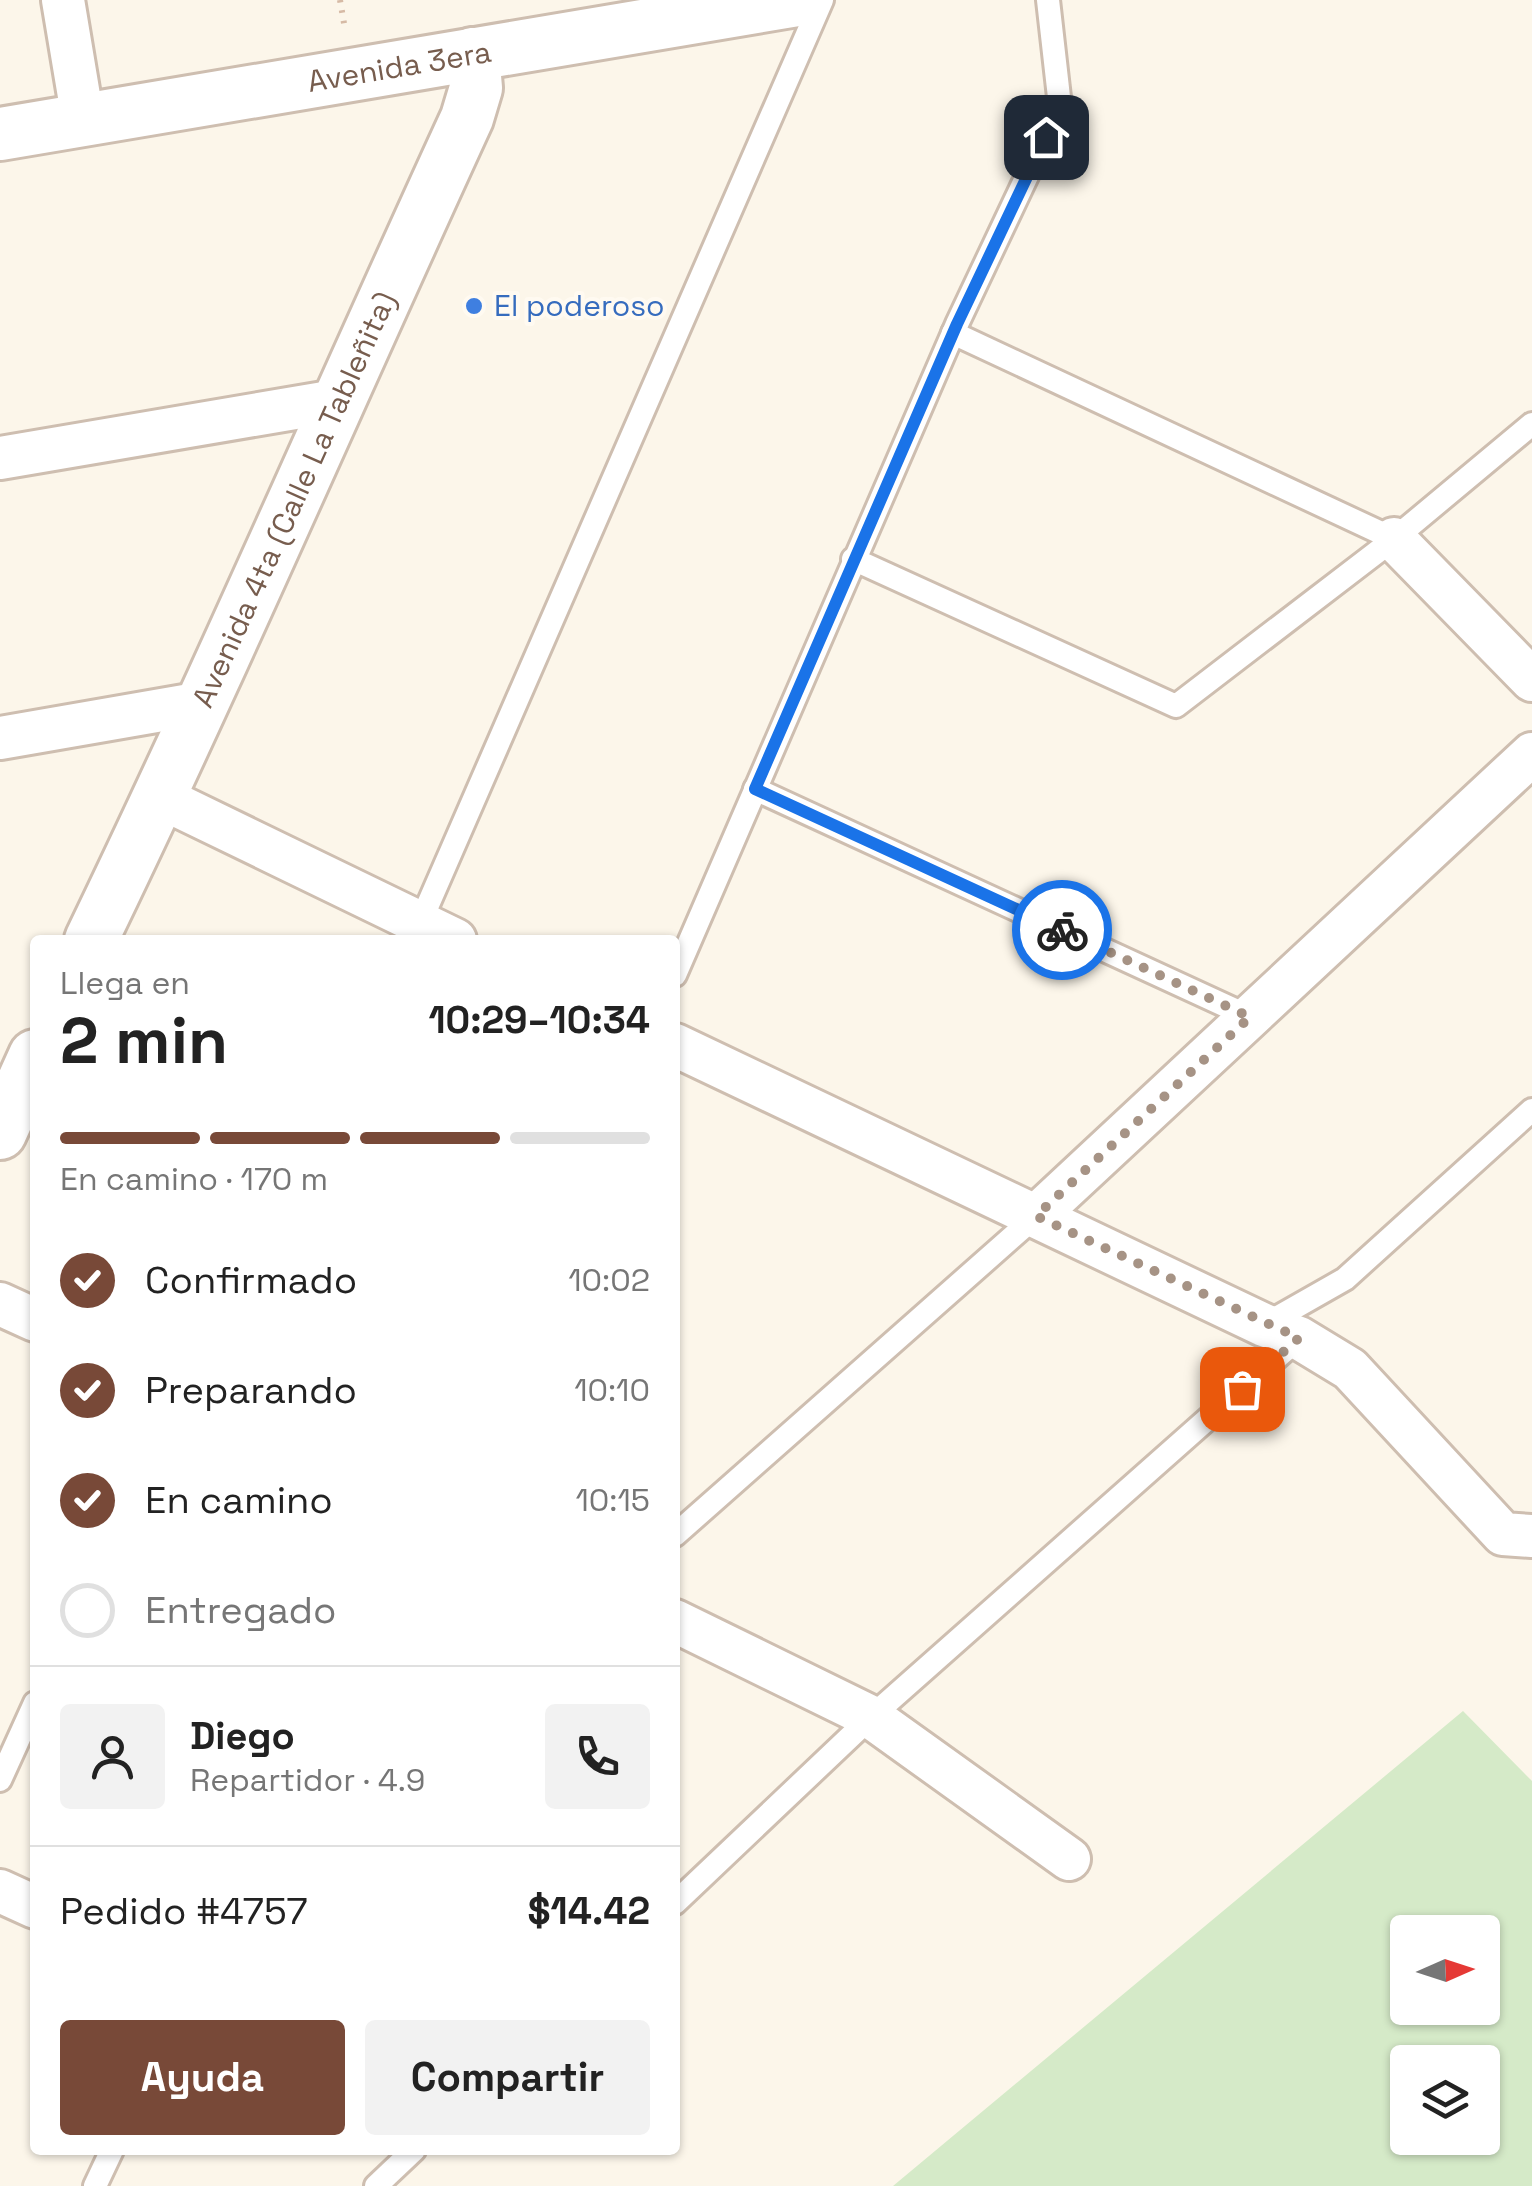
<!DOCTYPE html>
<html lang="es">
<head>
<meta charset="utf-8">
<style>
	:root { --surface:#fff; --page:#f2f2f2; --text:#222; --muted:#767676; --line:#e0e0e0; --accent:#784938 }
	body { margin:0; font-family:"Space Grotesk",sans-serif; background:var(--page); color:var(--text); height:100vh; display:flex; flex-direction:column; font-size:38px; white-space:nowrap }
	* { box-sizing:border-box; margin:0 }
	p { font-size:32px; color:var(--muted) }
	.icon { flex:none; width:55px; height:55px; fill:none; stroke:currentColor; stroke-width:2; stroke-linecap:round; stroke-linejoin:round }
	.map { position:relative; flex:1; overflow:hidden }
	.details { position:absolute; left:30px; top:935px; width:650px; height:1220px; display:flex; flex-direction:column; background:var(--surface); border-radius:10px; box-shadow:0 2px 8px #0004 }
	.details>* { flex:none }
	.needle { width:65px; rotate:87deg }
	.buttons { position:absolute; left:1390px; top:1915px; display:grid; gap:20px }
	.buttons a { display:grid; place-items:center; width:110px; height:110px; border-radius:10px; background:var(--surface); box-shadow:0 2px 8px #0004; font-size:50px }
	.pin { position:absolute; display:grid; place-items:center; width:85px; height:85px; color:#fff; margin:-42px; border-radius:20px; box-shadow:0 5px 15px #0006 }
	.courier { position:absolute; display:grid; place-items:center; width:100px; height:100px; margin:-50px; border:8px solid #1a73e8; border-radius:50%; background:#fff; color:#222; box-shadow:0 2px 12px #0007 }
	.summary em { font-style:normal; font-weight:800 }
	.summary div { display:flex; flex-direction:column-reverse }
	.summary { display:flex; align-items:center; justify-content:space-between; height:170px; padding:0 30px }
	h1 { font-size:65px; font-weight:800; line-height:75px }
	.bar { display:grid; grid-template-columns:repeat(4,1fr); gap:15px 10px; align-content:center; height:120px; padding:0 30px }
	.bar i { height:12px; border-radius:8px; background:var(--line) }
	.bar .on { background:var(--accent) }
	.bar p { grid-column:span 4 }
	.line { display:flex; align-items:center; gap:25px; padding:0 30px; border-top:2px solid var(--line) }
	.line div { flex:1 }
	.round { display:grid; place-items:center; flex:none; width:105px; height:105px; border-radius:10px; background:var(--page) }
	ol { padding:0 30px; list-style:none }
	li { display:flex; align-items:center; gap:30px; height:110px }
	li p { margin-inline-start:auto }
	li .icon { padding:10px; border-radius:50%; background:var(--accent); color:#fff; stroke-width:4 }
	li:last-child { color:var(--muted) }
	li i { width:55px; height:55px; border:5px solid var(--line); border-radius:50% }
	.primary-button { display:flex; gap:20px; margin-top:auto; padding:20px 30px }
	.primary-button a { flex:1; height:115px; border-radius:10px; background:var(--accent); color:#fff; font-size:40px; font-weight:800; line-height:115px; text-align:center }
	.primary-button a+a { background:var(--page); color:var(--text) }
	.map>svg:first-child { display:block }
	.green { fill:#d5eac8; fill-rule:evenodd }
	.lines { fill:none; stroke-linecap:round; stroke-linejoin:round }
	.service-casing { stroke:#cebeb0; stroke-width:28 }
	.minor-casing { stroke:#cebeb0; stroke-width:48 }
	.tertiary-casing { stroke:#cebeb0; stroke-width:58 }
	.path { stroke:#d6baa5; stroke-width:6; stroke-dasharray:2.5 8; stroke-linecap:butt }
	.service { stroke:#fff; stroke-width:22 }
	.minor { stroke:#fff; stroke-width:42 }
	.tertiary { stroke:#fff; stroke-width:52 }
	.done { stroke:#a69385; stroke-width:10; stroke-dasharray:0 18 }
	.route { stroke:#1a73e8; stroke-width:12 }
	.shop-dot { fill:#3f7fe0; stroke:#fffaf1; stroke-width:4 }
	.labels { text-anchor:middle; stroke-width:8; stroke-linejoin:round; paint-order:stroke }
	.street-label { font-size:30px; fill:#775d4e; stroke:#fffaf1 }
	.shop-label { font-size:30px; fill:#366cbe; stroke:#fffaf1; text-anchor:start }
</style>
</head>
<body>
<div class="map">
<svg width="1532" height="2186" viewBox="0 0 1532 2186">
	<rect width="100%" height="100%" fill="#fcf6ea"/>
	<path class="green" d="M1463 1711 1532 1781V2186H893ZM1408 1932H1482V2008H1408ZM1408 2062H1482V2138H1408Z"/>
	<g class="lines">
		<g class="service-casing">
			<g id="service">
				<polyline points="953,333 1394,539"/>
				<polyline points="853,559 1176,706 1394,539 1532,424"/>
				<polyline points="755,789 1250,1017"/>
				<polyline points="420,923 822,0"/>
				<polyline points="675,975 957,324 1060,106 1048,0"/>
				<polyline points="1264,1325 1345,1279 1532,1110"/>
				<polyline points="675,1535 1036,1216"/>
				<polyline points="0,1780 35,1703"/>
				<polyline points="675,1903 871,1717 1299,1338"/>
				<polyline points="95,2186 112,2150"/>
				<polyline points="376,2186 414,2150"/>
			</g>
		</g>
		<g class="minor-casing">
			<g id="minor">
				<polyline points="63,0 83,120"/>
				<polyline points="0,458 336,401"/>
				<polyline points="1394,539 1532,680"/>
				<polyline points="0,738 202,703"/>
				<polyline points="160,797 455,940"/>
				<polyline points="675,1045 1264,1325 1299,1338 1350,1369 1503,1534 1532,1536"/>
				<polyline points="1036,1216 1532,754"/>
				<polyline points="0,1304 35,1320"/>
				<polyline points="675,1621 871,1717 1069,1859"/>
				<polyline points="0,1891 35,1907"/>
			</g>
		</g>
		<g class="tertiary-casing">
			<g id="tertiary">
				<path id="s1" d="M0 134 797 0"/>
				<path id="s2" d="M91 940C222 669 341 392 467 118L476 88 473 54"/>
				<polyline points="0,1133 35,1056"/>
			</g>
		</g>
		<polyline class="path" points="340,0 345,29"/>
		<use href="#service" class="service"/>
		<use href="#minor" class="minor"/>
		<use href="#tertiary" class="tertiary"/>
	</g>
	<g class="lines">
		<polyline class="done" points="1062,930 1250,1017 1036,1216 1299,1338 1242,1389"/>
		<polyline class="route" points="1046,137 957,324 755,789 1062,930"/>
	</g>
	<circle class="shop-dot" cx="474" cy="306" r="10"/>
	<g class="labels">
		<g class="street-label">
			<text dy="10" stroke="none"><textPath href="#s1" startOffset="405">Avenida 3era</textPath></text>
			<text dy="10" stroke="none"><textPath href="#s2" startOffset="485">Avenida 4ta (Calle La Tableñita)</textPath></text>
		</g>
		<g class="shop-label">
			<text x="494" y="316">El poderoso</text>
		</g>
	</g>
</svg>
<div class="buttons">
<a><svg class="needle" viewBox="-14 -14 28 28"><path d="M0-13l5 13h-10z" fill="#e53935"/><path d="M0 13l5-13h-10z" fill="#767676"/></svg></a>
<a><svg class="icon" aria-label="layers" viewBox="0 0 24 24"><path d="M12 4l9 5-9 5-9-5zM3 14l9 5 9-5"/></svg></a>
</div>
<div class="pin" style="left:1242px;top:1389px;background:#ea580c"><svg class="icon" aria-label="bag" viewBox="0 0 24 24"><path d="M5 8h14l-1 12H6zM9 8a3 3 0 0 1 6 0"/></svg></div>
<div class="pin" style="left:1046px;top:137px;background:#1f2937"><svg class="icon" aria-label="home" viewBox="0 0 24 24"><path d="M3 11l9-7 9 7M6 9v11h12V9"/></svg></div>
<div class="courier" style="left:1062px;top:930px"><svg class="icon" aria-label="bike" viewBox="0 0 24 24"><circle cx="6" cy="16" r="4"/><circle cx="18" cy="16" r="4"/><path d="M6 16l4-8h5l3 8M10 8l3 8H6M13 5h3"/></svg></div>
<section class="details">
<div class="summary"><div><h1>2 min</h1><p>Llega en</p></div><em>10:29–10:34</em></div>
<div class="bar"><i class="on"></i><i class="on"></i><i class="on"></i><i></i><p>En camino · 170 m</p></div>
<ol>
<li><svg class="icon" aria-label="check" viewBox="0 0 24 24"><path d="M5 12l5 5 9-10"/></svg>Confirmado<p>10:02</p></li>
<li><svg class="icon" aria-label="check" viewBox="0 0 24 24"><path d="M5 12l5 5 9-10"/></svg>Preparando<p>10:10</p></li>
<li><svg class="icon" aria-label="check" viewBox="0 0 24 24"><path d="M5 12l5 5 9-10"/></svg>En camino<p>10:15</p></li>
<li><i></i>Entregado</li>
</ol>
<div class="line" style="height:180px"><a class="round"><svg class="icon" aria-label="person" viewBox="0 0 24 24"><circle cx="12" cy="8" r="4"/><path d="M4 21q1-7 8-7t8 7"/></svg></a><div><b>Diego</b><p>Repartidor · 4.9</p></div><a class="round"><svg class="icon" aria-label="phone" viewBox="0 0 24 24"><path d="M5 4h4l2 5-3 2q2 4 5 5l2-3 5 2v4C11 20 4 13 5 4z"/></svg></a></div>
<div class="line" style="height:130px"><div>Pedido #4757</div><b>$14.42</b></div>
<div class="primary-button"><a>Ayuda</a><a>Compartir</a></div>
</section>
</div>
</body>
</html>
